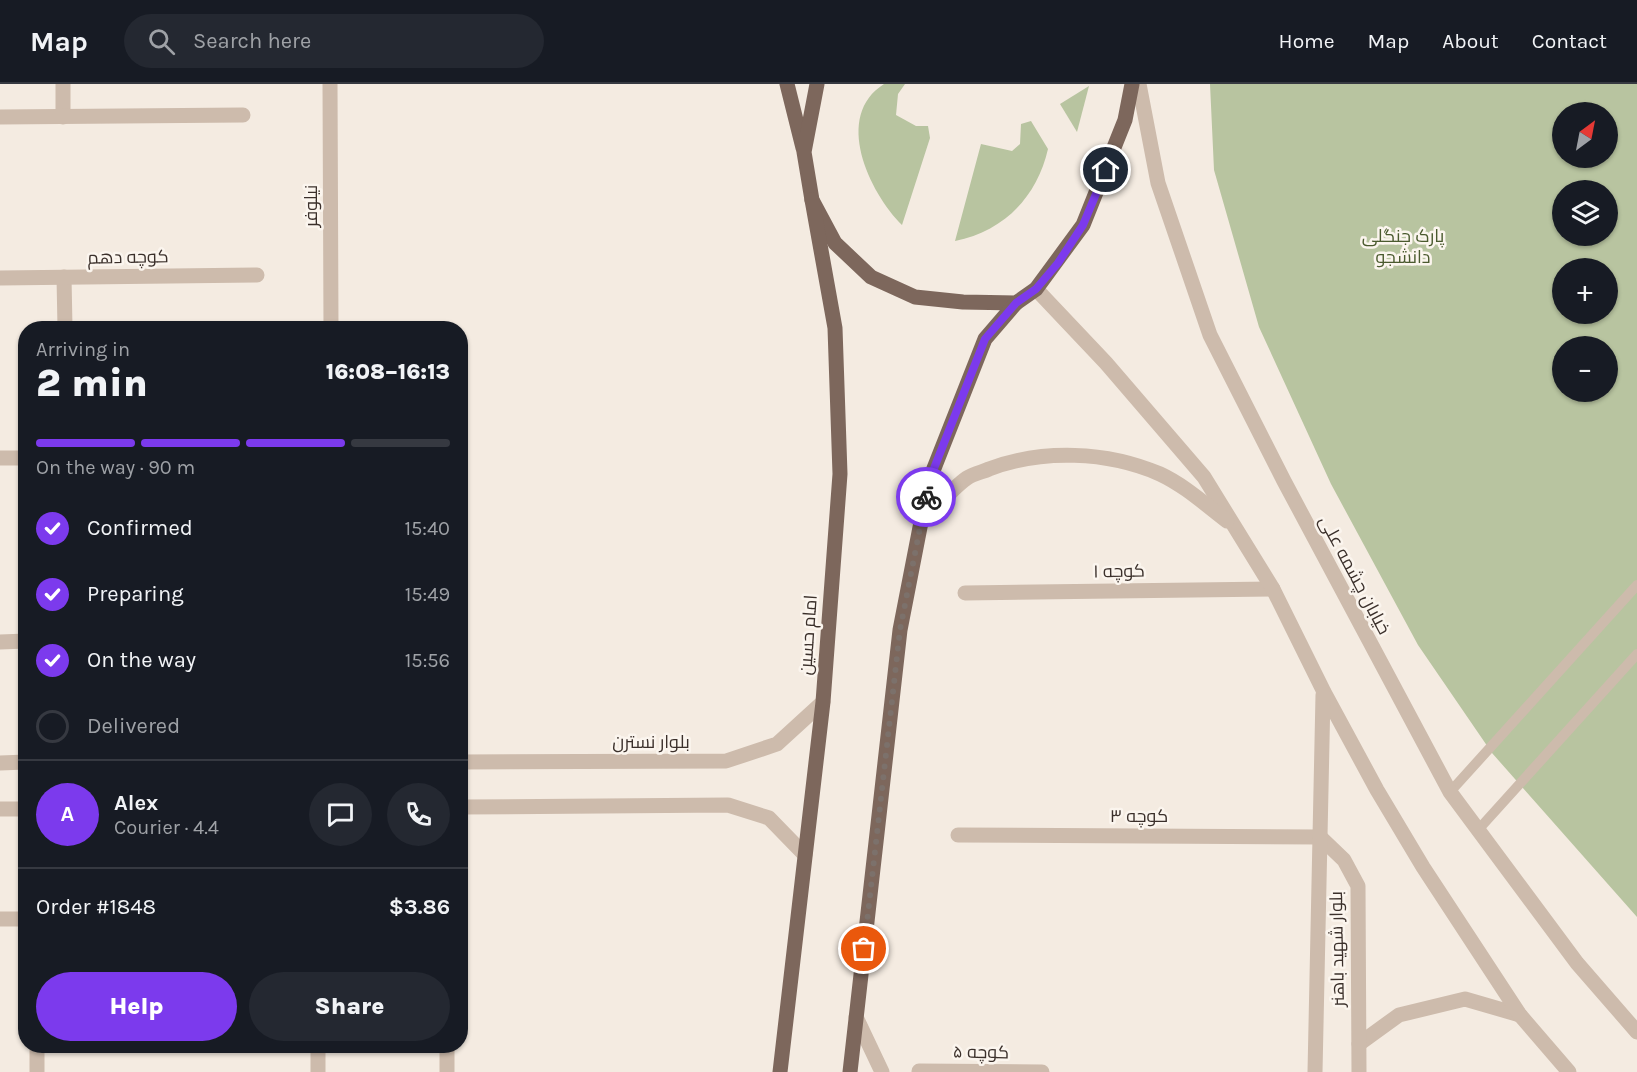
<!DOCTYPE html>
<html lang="en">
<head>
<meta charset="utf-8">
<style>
	:root { --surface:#171b24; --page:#242831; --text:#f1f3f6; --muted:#9ea1a6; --line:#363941; --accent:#7c3aed }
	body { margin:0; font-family:Karla,Cairo,sans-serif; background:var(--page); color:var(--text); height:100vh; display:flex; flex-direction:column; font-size:22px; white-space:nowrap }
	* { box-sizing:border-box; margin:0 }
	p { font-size:20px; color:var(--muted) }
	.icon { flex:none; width:33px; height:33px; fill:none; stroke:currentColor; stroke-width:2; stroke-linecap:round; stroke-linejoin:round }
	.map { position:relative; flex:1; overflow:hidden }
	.side { position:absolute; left:18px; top:237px; width:450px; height:732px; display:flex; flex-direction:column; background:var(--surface); border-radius:24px; box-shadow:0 2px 4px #0004 }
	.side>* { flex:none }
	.needle { width:39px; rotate:32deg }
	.tools { position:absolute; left:1552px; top:18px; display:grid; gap:12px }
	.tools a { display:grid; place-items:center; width:66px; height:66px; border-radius:50%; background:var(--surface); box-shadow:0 2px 4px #0004; font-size:30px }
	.pin { position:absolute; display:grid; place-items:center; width:51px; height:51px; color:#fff; margin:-26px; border:3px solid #fff; border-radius:50%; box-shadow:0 2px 6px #0007 }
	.courier { position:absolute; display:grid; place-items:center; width:60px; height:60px; margin:-30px; border:4px solid #7c3aed; border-radius:50%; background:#fff; color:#222; box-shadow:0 2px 8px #0007 }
	.overview em { font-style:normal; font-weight:800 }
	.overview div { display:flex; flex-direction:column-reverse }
	.overview { display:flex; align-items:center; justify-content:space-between; height:102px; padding:0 18px }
	h1 { font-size:39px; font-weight:800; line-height:45px }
	.bar { display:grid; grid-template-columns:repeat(4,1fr); gap:9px 6px; align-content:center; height:72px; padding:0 18px }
	.bar i { height:8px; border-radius:4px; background:var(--line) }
	.bar .on { background:var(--accent) }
	.bar p { grid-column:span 4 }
	.line { display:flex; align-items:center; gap:15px; padding:0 18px; border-top:2px solid var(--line) }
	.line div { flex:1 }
	.round { display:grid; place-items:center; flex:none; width:63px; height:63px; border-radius:32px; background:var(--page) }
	ol { padding:0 18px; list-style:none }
	li { display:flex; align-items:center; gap:18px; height:66px }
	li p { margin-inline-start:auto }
	li .icon { padding:6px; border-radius:50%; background:var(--accent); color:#fff; stroke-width:4 }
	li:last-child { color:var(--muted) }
	li i { width:33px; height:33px; border:3px solid var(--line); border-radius:50% }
	.primary-button { display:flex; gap:12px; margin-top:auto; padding:12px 18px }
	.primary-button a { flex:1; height:69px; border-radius:36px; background:var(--accent); color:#fff; font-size:24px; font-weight:800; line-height:69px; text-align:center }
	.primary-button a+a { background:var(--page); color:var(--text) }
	header { display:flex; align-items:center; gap:36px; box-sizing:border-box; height:84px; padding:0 30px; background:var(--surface); border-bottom:2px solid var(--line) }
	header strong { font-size:28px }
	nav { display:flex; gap:33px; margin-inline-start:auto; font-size:21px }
	.search { width:420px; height:54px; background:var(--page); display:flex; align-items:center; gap:15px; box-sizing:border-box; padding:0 21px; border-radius:33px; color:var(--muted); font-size:22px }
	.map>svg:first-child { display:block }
	.green { fill:#b8c4a0; fill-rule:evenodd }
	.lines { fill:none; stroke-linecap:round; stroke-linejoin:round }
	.service { stroke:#cdbbac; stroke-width:10 }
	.minor { stroke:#cdbbac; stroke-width:15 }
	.tertiary { stroke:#cdbbac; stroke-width:15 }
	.primary { stroke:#7d675c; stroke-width:15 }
	.done { stroke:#7c716b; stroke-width:6; stroke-dasharray:0 10.8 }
	.route { stroke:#7c3aed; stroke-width:8 }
	.labels { text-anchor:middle; stroke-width:5; stroke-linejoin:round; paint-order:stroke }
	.street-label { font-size:18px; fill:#3b302b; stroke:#fbf5ee }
	.park-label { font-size:18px; fill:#4a5a2e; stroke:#fbf5ee }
</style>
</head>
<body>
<header>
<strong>Map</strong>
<div class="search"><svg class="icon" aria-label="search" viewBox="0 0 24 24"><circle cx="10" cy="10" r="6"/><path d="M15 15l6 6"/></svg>Search here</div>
<nav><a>Home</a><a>Map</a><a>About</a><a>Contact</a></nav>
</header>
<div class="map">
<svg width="1637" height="988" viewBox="0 0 1637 988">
	<rect width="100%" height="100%" fill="#f4ebe1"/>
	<g class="green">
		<path d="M884 0H905L898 10 896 31 916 42H928L930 54 902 141C869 108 833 32 884 0Z"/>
		<path d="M1210 0H1637V833L1492 669 1418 561 1331 400 1259 243 1214 86ZM1563 28H1608V74H1563ZM1563 106H1608V152H1563ZM1563 184H1608V230H1563ZM1563 262H1608V308H1563Z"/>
		<polygon points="1089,2 1077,48 1060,20"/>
		<path d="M1031 37 1048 65C1037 113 1004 147 955 157L981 60 1012 67 1020 60 1021 40Z"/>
	</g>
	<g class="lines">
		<g class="service">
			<polyline points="1450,708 1637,501"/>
			<polyline points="1478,746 1637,570"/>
		</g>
		<g class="minor">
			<polyline points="63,0 63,33"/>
			<polyline points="330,0 331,244"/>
			<polyline points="0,33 243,31"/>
			<polyline points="64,193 65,244"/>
			<polyline points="0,194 257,191"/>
			<polyline points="0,374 26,374"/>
			<polyline points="965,509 1273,505"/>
			<polyline points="0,558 26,557"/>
			<polyline points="958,751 1320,753"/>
			<polyline points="0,835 26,835"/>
			<polyline points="856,933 882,988"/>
			<polyline points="1359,960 1399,931 1465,915 1520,931"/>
			<polyline points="318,962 318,988"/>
			<polyline points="447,962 447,988"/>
			<polyline points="919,987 1042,988"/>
			<polyline points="37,988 37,962"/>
		</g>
		<g class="tertiary">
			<polyline points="1139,0 1158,99 1210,251 1284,397 1450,708 1577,879 1637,948"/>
			<polyline points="1036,205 1106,279 1204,393 1273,505 1324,608 1377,706 1423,783 1520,931 1569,988"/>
			<path d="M921 439C936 425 951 405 967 394 973 390 982 388 989 385 1042 365 1107 367 1160 390 1184 401 1206 421 1227 437"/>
			<polyline points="460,678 726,677 777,660 823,618"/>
			<polyline points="0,679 26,678"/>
			<polyline points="460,723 728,721 769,734 805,771"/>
			<polyline points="0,725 26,725"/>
			<polyline points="1320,753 1344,776 1358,802 1359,988"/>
			<polyline points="1315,988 1323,611"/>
		</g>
		<g class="primary">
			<polyline points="787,0 803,64"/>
			<polyline points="817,0 804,68 812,116 835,159 871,193 915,213 963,218 1016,219 1036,205 1083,141 1125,36 1132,0"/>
			<polyline points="780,988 823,618 840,390 835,244 812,116"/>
			<polyline points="850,988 900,546 929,397 985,255 1016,219"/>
		</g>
	</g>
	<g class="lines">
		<polyline class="done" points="864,865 900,546 926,413"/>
		<polyline class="route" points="926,413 929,397 985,255 1016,219 1036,205 1058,179 1083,141 1106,86"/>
	</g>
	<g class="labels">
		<g class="street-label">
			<text transform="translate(311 122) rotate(-90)" y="6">نیلوفر</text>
			<text transform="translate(128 173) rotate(-1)" y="6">کوچه دهم</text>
			<text transform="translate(1119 487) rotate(-1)" y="6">کوچه ۱</text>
			<text transform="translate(1355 491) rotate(62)" y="6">خیابان چشمه علی</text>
			<text transform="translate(808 551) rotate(-86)" y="6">امام حسین</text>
			<text x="651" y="664">بلوار نسترن</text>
			<text x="1139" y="738">کوچه ۳</text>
			<text transform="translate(1337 865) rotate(-91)" y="6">بلوار شهید باهنر</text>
			<text transform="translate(981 968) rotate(1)" y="6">کوچه ۵</text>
		</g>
		<g class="park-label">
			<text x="1403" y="158">پارک جنگلی<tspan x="1403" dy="21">دانشجو</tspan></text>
		</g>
	</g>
</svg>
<div class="tools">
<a><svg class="needle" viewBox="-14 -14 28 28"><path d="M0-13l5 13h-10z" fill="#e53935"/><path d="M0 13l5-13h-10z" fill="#9ea1a6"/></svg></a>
<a><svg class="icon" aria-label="layers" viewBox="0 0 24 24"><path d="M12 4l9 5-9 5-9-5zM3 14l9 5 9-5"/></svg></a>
<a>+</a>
<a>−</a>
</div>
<div class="pin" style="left:864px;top:865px;background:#ea580c"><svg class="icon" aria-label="bag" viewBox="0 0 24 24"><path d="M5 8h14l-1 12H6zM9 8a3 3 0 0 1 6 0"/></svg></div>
<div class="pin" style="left:1106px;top:86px;background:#1f2937"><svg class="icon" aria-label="home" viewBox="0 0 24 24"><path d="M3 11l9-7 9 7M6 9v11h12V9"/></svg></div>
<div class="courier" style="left:926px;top:413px"><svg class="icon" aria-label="bike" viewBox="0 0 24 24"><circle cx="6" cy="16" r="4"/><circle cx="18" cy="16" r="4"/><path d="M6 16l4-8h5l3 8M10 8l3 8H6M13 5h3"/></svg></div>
<section class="side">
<div class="overview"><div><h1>2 min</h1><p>Arriving in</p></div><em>16:08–16:13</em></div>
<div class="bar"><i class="on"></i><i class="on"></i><i class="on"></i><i></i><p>On the way · 90 m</p></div>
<ol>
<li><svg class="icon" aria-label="check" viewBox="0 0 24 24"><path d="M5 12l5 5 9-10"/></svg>Confirmed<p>15:40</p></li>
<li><svg class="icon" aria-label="check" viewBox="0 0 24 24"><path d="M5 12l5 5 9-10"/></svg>Preparing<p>15:49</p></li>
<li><svg class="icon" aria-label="check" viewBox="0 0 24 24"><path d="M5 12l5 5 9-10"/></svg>On the way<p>15:56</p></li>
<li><i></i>Delivered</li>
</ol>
<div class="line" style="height:108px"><b class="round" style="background:var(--accent);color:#fff">A</b><div><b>Alex</b><p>Courier · 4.4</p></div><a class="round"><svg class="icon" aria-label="chat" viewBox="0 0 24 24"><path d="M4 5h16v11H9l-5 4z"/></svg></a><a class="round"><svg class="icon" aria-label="phone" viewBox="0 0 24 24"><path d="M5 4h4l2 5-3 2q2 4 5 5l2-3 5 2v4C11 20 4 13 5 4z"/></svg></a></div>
<div class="line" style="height:78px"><div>Order #1848</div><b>$3.86</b></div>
<div class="primary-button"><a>Help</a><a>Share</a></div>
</section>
</div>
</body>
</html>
